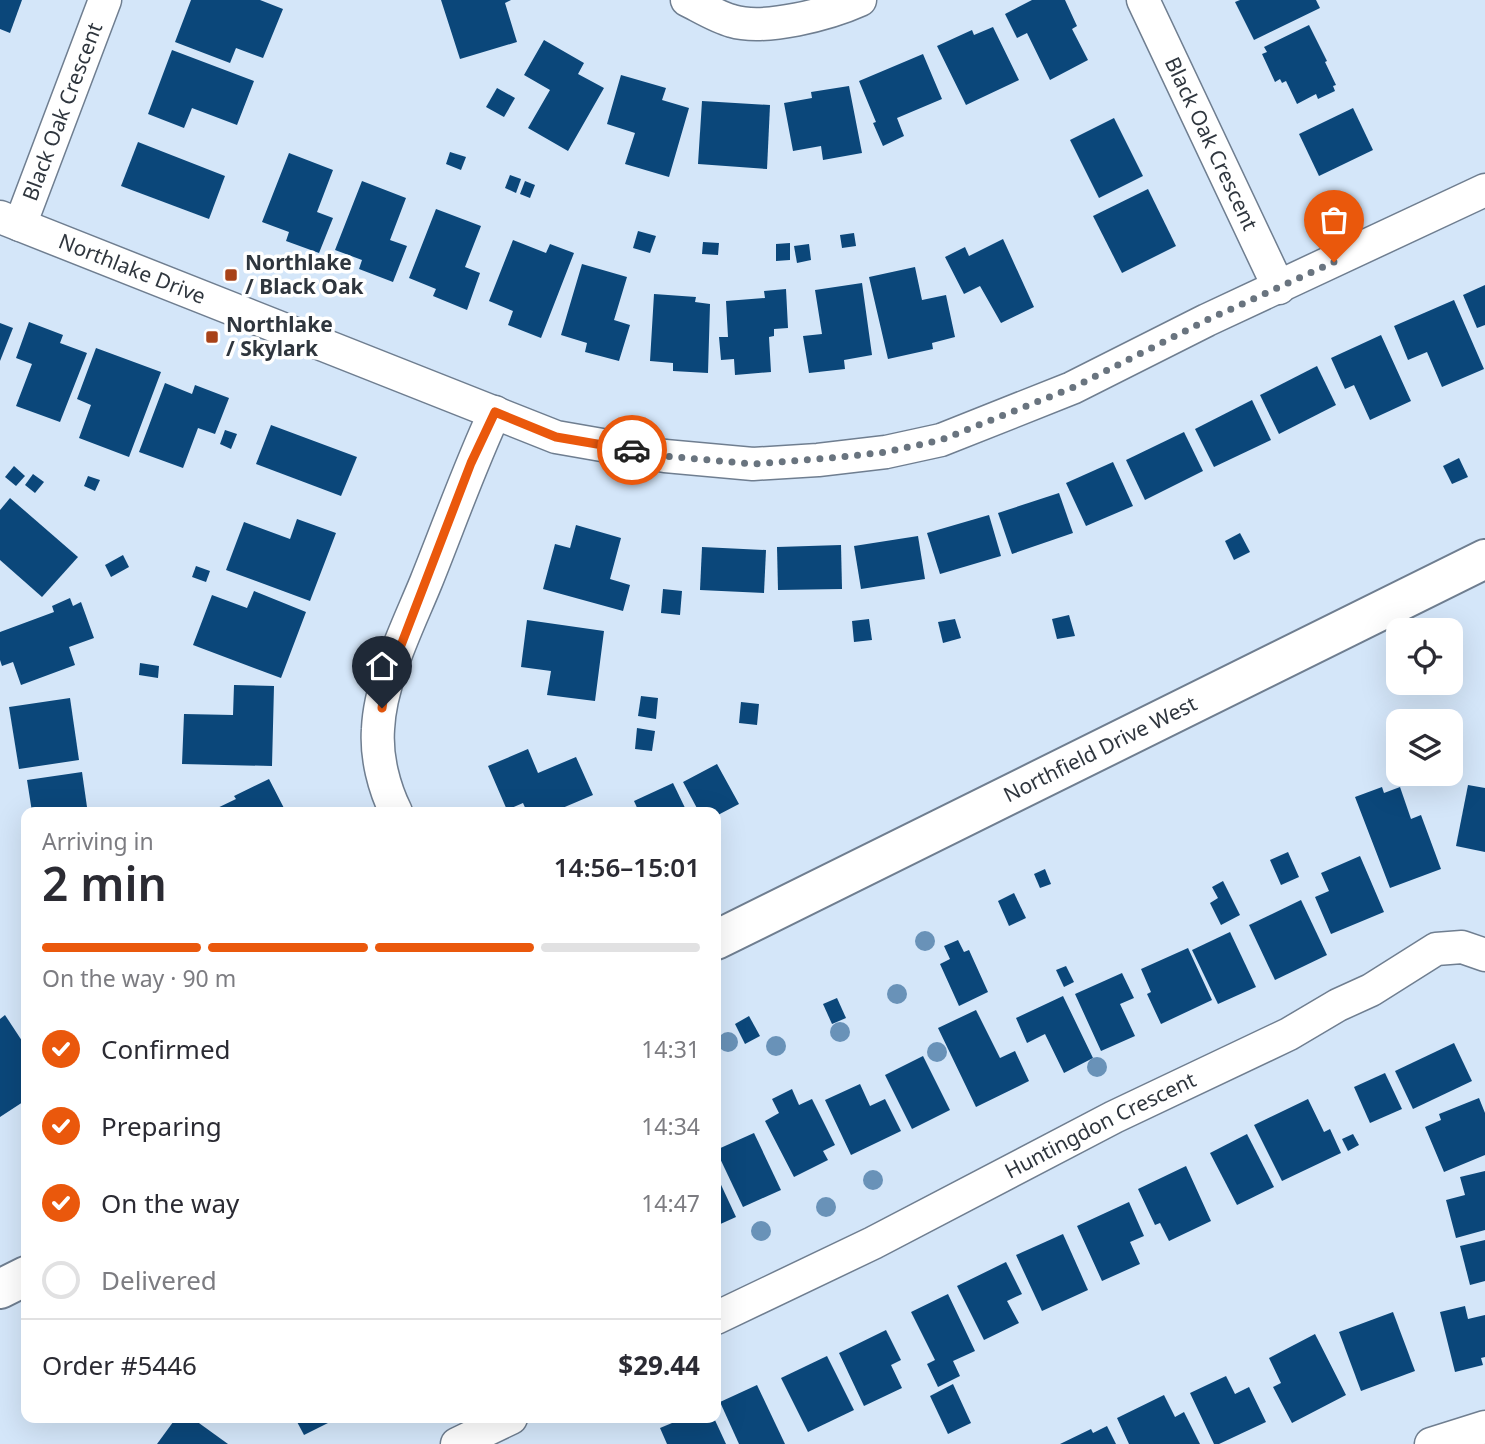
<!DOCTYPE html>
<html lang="en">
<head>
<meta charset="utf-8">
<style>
	:root { --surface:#fff; --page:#f7f7f7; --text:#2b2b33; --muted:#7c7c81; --line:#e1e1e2; --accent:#ea580c }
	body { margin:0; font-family:"Noto Sans",sans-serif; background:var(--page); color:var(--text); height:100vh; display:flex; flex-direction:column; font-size:26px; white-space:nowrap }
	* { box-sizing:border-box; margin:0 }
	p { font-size:23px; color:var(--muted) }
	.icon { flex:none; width:38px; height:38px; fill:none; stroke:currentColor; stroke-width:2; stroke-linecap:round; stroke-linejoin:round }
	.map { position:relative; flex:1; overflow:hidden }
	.drawer { position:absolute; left:21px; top:807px; width:700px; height:616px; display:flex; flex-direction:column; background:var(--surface); border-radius:14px; box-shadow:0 7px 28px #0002 }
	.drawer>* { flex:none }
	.tools { position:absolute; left:1386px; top:618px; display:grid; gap:14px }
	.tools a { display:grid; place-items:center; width:77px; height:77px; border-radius:14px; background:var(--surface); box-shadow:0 7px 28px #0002; font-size:35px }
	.pin { position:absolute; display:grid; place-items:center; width:60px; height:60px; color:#fff; margin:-72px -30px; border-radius:50% 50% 50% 0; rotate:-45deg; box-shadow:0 0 7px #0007 }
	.pin .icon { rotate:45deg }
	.courier { position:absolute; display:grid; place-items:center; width:70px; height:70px; margin:-35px; border:5px solid #ea580c; border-radius:50%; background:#fff; color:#222; box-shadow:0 2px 9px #0007 }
	.headline em { font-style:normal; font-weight:600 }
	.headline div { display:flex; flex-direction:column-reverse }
	.headline { display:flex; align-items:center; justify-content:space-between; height:119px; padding:0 21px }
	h1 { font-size:46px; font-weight:600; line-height:52px }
	.bar { display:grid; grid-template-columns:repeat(4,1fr); gap:10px 7px; align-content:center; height:84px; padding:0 21px }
	.bar i { height:9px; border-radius:5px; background:var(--line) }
	.bar .current { background:var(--accent) }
	.bar p { grid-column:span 4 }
	.line { display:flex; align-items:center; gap:18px; padding:0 21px; border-top:2px solid var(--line) }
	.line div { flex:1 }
	ol { padding:0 21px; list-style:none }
	li { display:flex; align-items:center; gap:21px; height:77px }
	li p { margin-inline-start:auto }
	li .icon { padding:7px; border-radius:50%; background:var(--accent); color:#fff; stroke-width:4 }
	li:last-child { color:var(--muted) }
	li i { width:38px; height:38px; border:4px solid var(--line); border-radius:50% }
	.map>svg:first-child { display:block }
	.building { fill:#0b477a }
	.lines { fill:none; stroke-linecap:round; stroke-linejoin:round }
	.minor-casing { stroke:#6f7e90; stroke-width:35 }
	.major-casing { stroke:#6f7e90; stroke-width:42 }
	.minor { stroke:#fff; stroke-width:32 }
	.major { stroke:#fff; stroke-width:38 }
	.tree { fill:#6992b8 }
	.done { stroke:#69747f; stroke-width:7; stroke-dasharray:0 12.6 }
	.route { stroke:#ea580c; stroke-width:9 }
	.poi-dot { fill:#a84218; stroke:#fff; stroke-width:2.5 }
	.labels { text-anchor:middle; stroke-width:7; stroke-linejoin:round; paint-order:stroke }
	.street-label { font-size:21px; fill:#2f363e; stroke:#fff }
	.poi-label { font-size:21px; font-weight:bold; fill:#2f363e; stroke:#fff; text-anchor:start }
</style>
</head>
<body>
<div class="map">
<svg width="1485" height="1444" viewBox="0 0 1485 1444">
	<rect width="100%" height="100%" fill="#d4e6f9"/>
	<g class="building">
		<polygon points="0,0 22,0 10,33 0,29"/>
		<polygon points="191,0 260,0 283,9 263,58 236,48 230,63 175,42"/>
		<polygon points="441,0 511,0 505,3 517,42 460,59"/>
		<polygon points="1032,0 1065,0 1077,26 1072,29 1088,60 1050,80 1027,33 1017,38 1005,14"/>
		<polygon points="1240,0 1316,0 1320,8 1254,40 1235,2"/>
		<polygon points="1309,25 1327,61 1325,62 1336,85 1333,86 1335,91 1318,99 1316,94 1297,104 1286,81 1282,83 1280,79 1275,82 1262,54 1267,52 1264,47"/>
		<polygon points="993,27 1019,80 966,105 937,46 972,30 974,35"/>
		<polygon points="544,40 584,63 578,74 604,88 568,151 528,128 550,90 524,75"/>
		<polygon points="172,50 254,81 237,125 192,108 184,128 148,114"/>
		<polygon points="923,54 942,99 897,118 904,136 883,146 873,123 876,122 859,81"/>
		<polygon points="621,75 666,88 662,100 689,108 669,177 625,164 635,133 607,124"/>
		<polygon points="849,86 862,153 823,160 821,146 793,151 784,103 812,98 811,92"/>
		<polygon points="497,88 515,98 504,117 486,107"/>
		<polygon points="702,101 770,105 767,169 698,164"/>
		<polygon points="1353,108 1373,150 1319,176 1299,134"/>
		<polygon points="1114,118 1143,176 1099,198 1070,140"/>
		<polygon points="138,142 225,176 209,219 121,186"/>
		<polygon points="450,152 466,157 461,170 446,164"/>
		<polygon points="289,153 333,170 317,212 333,218 319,253 286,241 289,232 262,222"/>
		<polygon points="510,175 521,179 516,193 505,188"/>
		<polygon points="362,181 406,198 390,240 407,246 393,282 359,269 362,260 335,250"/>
		<polygon points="525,181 535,185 530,198 520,194"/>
		<polygon points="1148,189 1176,246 1122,273 1093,216"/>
		<polygon points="436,209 481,226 465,267 480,273 467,310 433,296 436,289 409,278"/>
		<polygon points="638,231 656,236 650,253 633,248"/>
		<polygon points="854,233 856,246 842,248 840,235"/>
		<polygon points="1003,239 1034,307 1001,323 980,286 964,294 945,257 965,247 969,256"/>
		<polygon points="513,240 546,253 550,244 574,253 541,338 508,325 513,311 489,301"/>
		<polygon points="703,242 719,243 718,255 702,254"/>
		<polygon points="790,243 790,260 776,261 776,244"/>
		<polygon points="809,244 811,260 797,263 794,246"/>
		<polygon points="582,264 627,277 614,320 630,325 619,361 585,352 587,343 561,335"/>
		<polygon points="915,267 922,300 946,295 955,337 932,343 933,349 888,359 869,277"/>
		<polygon points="862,283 872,355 844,360 845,369 809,373 803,336 822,334 815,290"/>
		<polygon points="1485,285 1485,325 1477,328 1463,295"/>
		<polygon points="786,289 788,328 774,329 774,336 769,337 771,372 735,375 734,359 721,360 719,337 728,337 726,301 765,298 764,291"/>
		<polygon points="654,294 696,297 695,302 710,304 708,373 673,371 673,363 650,361"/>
		<polygon points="1454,300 1484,369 1442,387 1427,352 1408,360 1394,326"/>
		<polygon points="29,322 63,335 60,343 87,353 60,422 16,406 32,364 16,358"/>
		<polygon points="0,323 13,328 0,361"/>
		<polygon points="1381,335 1411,401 1370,420 1354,385 1345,389 1331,358"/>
		<polygon points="96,348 161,372 129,457 79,438 91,405 77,399"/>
		<polygon points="1317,366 1336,405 1279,434 1260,395"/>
		<polygon points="165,383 192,394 195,385 229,398 215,434 198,428 183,468 139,452"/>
		<polygon points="1252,400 1271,440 1214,467 1195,429"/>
		<polygon points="271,425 357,457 341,496 256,464"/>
		<polygon points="225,430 237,434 231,449 220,444"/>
		<polygon points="1184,432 1203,471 1145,500 1126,460"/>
		<polygon points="1459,458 1468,477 1452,484 1443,466"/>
		<polygon points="1113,462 1133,506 1086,526 1066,483"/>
		<polygon points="14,466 25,476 16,486 5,477"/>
		<polygon points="33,474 44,482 35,493 25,485"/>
		<polygon points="88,476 100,480 95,491 84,486"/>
		<polygon points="1059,493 1073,533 1012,554 998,513"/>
		<polygon points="10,498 78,557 42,597 0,560 0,510"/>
		<polygon points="989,515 1001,556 940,574 927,533"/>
		<polygon points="297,519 336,533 310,601 226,570 244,522 290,539"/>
		<polygon points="576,525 621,538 610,579 630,585 623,611 543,589 555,544 570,548"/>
		<polygon points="1240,533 1250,552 1234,560 1225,541"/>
		<polygon points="918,536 925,579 861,589 854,546"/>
		<polygon points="841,545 842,589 778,590 777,547"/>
		<polygon points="702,547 766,550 764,593 700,590"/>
		<polygon points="123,555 129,567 111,577 105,565"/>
		<polygon points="196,566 210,571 206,582 192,577"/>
		<polygon points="663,589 682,591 680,615 661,613"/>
		<polygon points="254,591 306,612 281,678 193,645 212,595 247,608"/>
		<polygon points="70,598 73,606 81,602 94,638 69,647 75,665 21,685 13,662 2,666 0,660 0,632 54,612 52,606"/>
		<polygon points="1069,615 1075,636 1057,639 1052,619"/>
		<polygon points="869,619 872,640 854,642 852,621"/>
		<polygon points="955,619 961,638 943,643 938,622"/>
		<polygon points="527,620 604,631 595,701 547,695 551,671 521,667"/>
		<polygon points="140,663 159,666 158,678 139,675"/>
		<polygon points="234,685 274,686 272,766 182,764 184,714 233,715"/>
		<polygon points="641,696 658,698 656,719 638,716"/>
		<polygon points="70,698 79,760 19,769 9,707"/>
		<polygon points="741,702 759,704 757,725 739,723"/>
		<polygon points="637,728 655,731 652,751 635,749"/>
		<polygon points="528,749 538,773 576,757 593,795 553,812 527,812 523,803 507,810 488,766"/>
		<polygon points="717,764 739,804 716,816 716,812 699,812 683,782"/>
		<polygon points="82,772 87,807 61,812 32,812 27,780"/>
		<polygon points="269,779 286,812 209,812 236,799 234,796"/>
		<polygon points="673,783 687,812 639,812 634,801"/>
		<polygon points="1468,785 1485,788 1485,852 1456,846"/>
		<polygon points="1382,787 1384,793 1400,787 1411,819 1421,815 1441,869 1390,888 1355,797"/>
		<polygon points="1288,852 1299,877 1281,885 1270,860"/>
		<polygon points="1360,856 1384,912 1331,934 1315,897 1329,891 1321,873"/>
		<polygon points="1045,869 1051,884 1040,888 1034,874"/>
		<polygon points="1223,881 1240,915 1221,925 1210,903 1218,898 1212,887"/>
		<polygon points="1014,893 1026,918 1009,926 998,901"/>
		<polygon points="1301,900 1327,955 1275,980 1249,925"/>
		<polygon points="1230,932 1256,987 1218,1004 1192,950"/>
		<polygon points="958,940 964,952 969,950 988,992 959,1006 940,964 950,959 944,946"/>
		<polygon points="1188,948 1212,1000 1161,1024 1147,994 1151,992 1141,969"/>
		<polygon points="1066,966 1074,982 1064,987 1056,970"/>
		<polygon points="1122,973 1134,998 1120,1004 1135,1036 1101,1051 1075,994"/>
		<polygon points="1063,996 1093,1058 1064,1073 1045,1034 1027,1043 1016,1018"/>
		<polygon points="837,998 846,1018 832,1024 823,1004"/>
		<polygon points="976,1010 1000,1058 1015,1051 1029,1081 976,1107 938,1028"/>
		<polygon points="5,1015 26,1047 26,1100 0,1117 0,1019"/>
		<polygon points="749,1016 760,1036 745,1044 735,1024"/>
		<polygon points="1454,1043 1472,1081 1413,1109 1395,1071"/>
		<polygon points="923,1056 950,1110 912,1129 885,1075"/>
		<polygon points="1385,1073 1402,1109 1370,1123 1354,1087"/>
		<polygon points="860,1084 870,1106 885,1099 901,1131 851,1155 825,1100"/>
		<polygon points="792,1089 799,1105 812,1099 835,1145 823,1151 828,1160 794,1177 765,1121 779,1113 772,1099"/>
		<polygon points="1479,1098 1485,1113 1485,1155 1444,1172 1425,1127 1441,1120 1439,1114"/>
		<polygon points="1308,1099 1324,1132 1330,1129 1341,1153 1282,1181 1254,1125"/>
		<polygon points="754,1133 781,1190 743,1207 716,1150"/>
		<polygon points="1247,1134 1274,1187 1237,1205 1210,1153"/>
		<polygon points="1353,1134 1359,1145 1348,1151 1342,1139"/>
		<polygon points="1186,1166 1211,1221 1169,1241 1160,1223 1155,1225 1138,1189"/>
		<polygon points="1485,1171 1485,1230 1456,1238 1446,1200 1465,1195 1460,1177"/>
		<polygon points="716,1174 736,1217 716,1226"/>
		<polygon points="1129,1202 1144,1236 1130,1242 1140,1264 1102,1281 1077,1226"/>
		<polygon points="1063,1234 1088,1290 1042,1311 1016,1255"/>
		<polygon points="1485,1240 1485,1281 1470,1285 1460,1246"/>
		<polygon points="1006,1262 1022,1294 1007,1301 1019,1323 984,1340 957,1286"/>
		<polygon points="948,1294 975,1351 953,1361 960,1376 938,1387 927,1364 935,1360 911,1312"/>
		<polygon points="1465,1306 1468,1319 1485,1315 1485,1357 1481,1358 1483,1365 1455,1372 1440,1312"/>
		<polygon points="1393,1312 1415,1371 1361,1391 1339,1332"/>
		<polygon points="886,1330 901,1360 891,1365 902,1388 864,1406 839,1353"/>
		<polygon points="1315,1334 1346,1395 1292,1423 1273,1387 1281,1383 1269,1358"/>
		<polygon points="827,1356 854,1410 808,1432 781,1378"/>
		<polygon points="1226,1376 1235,1394 1249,1387 1266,1422 1219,1444 1214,1444 1190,1393"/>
		<polygon points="953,1384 971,1423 948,1434 930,1396"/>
		<polygon points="757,1385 785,1444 739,1444 720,1402"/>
		<polygon points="1164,1395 1175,1417 1184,1412 1200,1444 1129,1444 1117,1418"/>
		<polygon points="176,1418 192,1418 228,1444 157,1444"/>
		<polygon points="295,1418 338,1418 304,1435"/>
		<polygon points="684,1418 714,1418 726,1444 667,1444 660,1428"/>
		<polygon points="1107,1426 1116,1444 1060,1444 1091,1429 1093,1433"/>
	</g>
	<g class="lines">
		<g class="minor-casing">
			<g id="minor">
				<path d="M687 0C701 7 717 17 732 21 765 31 829 14 860 0"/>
				<path id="s1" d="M1143 0 1279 288"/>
				<path id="s2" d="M0 217 556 437 665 456 753 464 818 460 886 452 941 440 1072 388 1207 320 1485 190"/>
				<path id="s3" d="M20 225 105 0"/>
				<path d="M396 812C384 788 376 757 378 729 380 681 408 626 426 582 449 525 469 468 495 412"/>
				<path id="s4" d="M716 1318 873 1243 1114 1117 1289 1034 1338 1005 1371 990 1436 949 1462 947 1485 955"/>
				<polyline points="457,1444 511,1418"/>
				<polyline points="1431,1444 1485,1427"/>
			</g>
		</g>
		<g class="major-casing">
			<g id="major">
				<path id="s5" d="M716 940 1485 559"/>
				<polyline points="0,1289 26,1276"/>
			</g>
		</g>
		<use href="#minor" class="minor"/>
		<use href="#major" class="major"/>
	</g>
	<g class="tree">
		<circle cx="925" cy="941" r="10"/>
		<circle cx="897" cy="994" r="10"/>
		<circle cx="840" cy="1032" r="10"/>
		<circle cx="728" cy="1042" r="10"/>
		<circle cx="776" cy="1046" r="10"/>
		<circle cx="937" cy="1052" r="10"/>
		<circle cx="1097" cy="1067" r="10"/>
		<circle cx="873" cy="1180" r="10"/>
		<circle cx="826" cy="1207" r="10"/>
		<circle cx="761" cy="1231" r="10"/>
	</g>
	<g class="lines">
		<polyline class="done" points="632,450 665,456 753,464 841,457 886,452 941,440 1072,388 1207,320 1334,262"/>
		<polyline class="route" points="382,708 385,687 471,463 495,412 556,437 632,450"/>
	</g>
	<g class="poi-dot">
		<rect x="224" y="268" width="14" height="14" rx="3.5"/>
		<rect x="205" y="330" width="14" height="14" rx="3.5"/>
	</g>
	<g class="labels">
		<g class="street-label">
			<text dy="7" stroke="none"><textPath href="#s3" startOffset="121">Black Oak Crescent</textPath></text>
			<text dy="7" stroke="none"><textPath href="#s1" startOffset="159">Black Oak Crescent</textPath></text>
			<text dy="7" stroke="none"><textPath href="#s2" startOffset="142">Northlake Drive</textPath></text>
			<text dy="7" stroke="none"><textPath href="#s5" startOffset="429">Northfield Drive West</textPath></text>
			<text dy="7" stroke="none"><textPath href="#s4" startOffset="430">Huntingdon Crescent</textPath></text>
		</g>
		<g class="poi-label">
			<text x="245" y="270">Northlake<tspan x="245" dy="24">/ Black Oak</tspan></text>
			<text x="226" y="332">Northlake<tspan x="226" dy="24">/ Skylark</tspan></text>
		</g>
	</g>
</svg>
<div class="tools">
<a><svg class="icon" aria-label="locate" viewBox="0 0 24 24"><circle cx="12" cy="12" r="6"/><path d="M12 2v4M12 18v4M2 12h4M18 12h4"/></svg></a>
<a><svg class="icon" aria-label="layers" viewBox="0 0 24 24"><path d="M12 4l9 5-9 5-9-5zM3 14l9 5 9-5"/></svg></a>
</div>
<div class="pin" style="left:1334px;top:262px;background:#ea580c"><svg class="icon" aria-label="bag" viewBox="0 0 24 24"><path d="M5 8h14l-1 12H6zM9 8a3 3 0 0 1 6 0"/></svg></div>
<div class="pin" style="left:382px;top:708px;background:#1f2937"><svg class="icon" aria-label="home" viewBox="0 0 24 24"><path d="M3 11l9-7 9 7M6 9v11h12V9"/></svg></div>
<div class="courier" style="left:632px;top:450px"><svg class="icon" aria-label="car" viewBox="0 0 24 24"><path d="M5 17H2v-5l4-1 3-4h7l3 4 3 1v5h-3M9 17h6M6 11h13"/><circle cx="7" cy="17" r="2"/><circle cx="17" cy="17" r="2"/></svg></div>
<section class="drawer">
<div class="headline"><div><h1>2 min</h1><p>Arriving in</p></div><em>14:56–15:01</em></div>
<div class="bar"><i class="current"></i><i class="current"></i><i class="current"></i><i></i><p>On the way · 90 m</p></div>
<ol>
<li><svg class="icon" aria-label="check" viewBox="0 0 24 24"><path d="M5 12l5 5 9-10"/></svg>Confirmed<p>14:31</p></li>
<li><svg class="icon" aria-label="check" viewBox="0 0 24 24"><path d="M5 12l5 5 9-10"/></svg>Preparing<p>14:34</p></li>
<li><svg class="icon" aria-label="check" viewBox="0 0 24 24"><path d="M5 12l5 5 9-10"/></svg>On the way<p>14:47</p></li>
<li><i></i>Delivered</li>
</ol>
<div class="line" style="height:91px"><div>Order #5446</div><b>$29.44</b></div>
</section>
</div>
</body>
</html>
